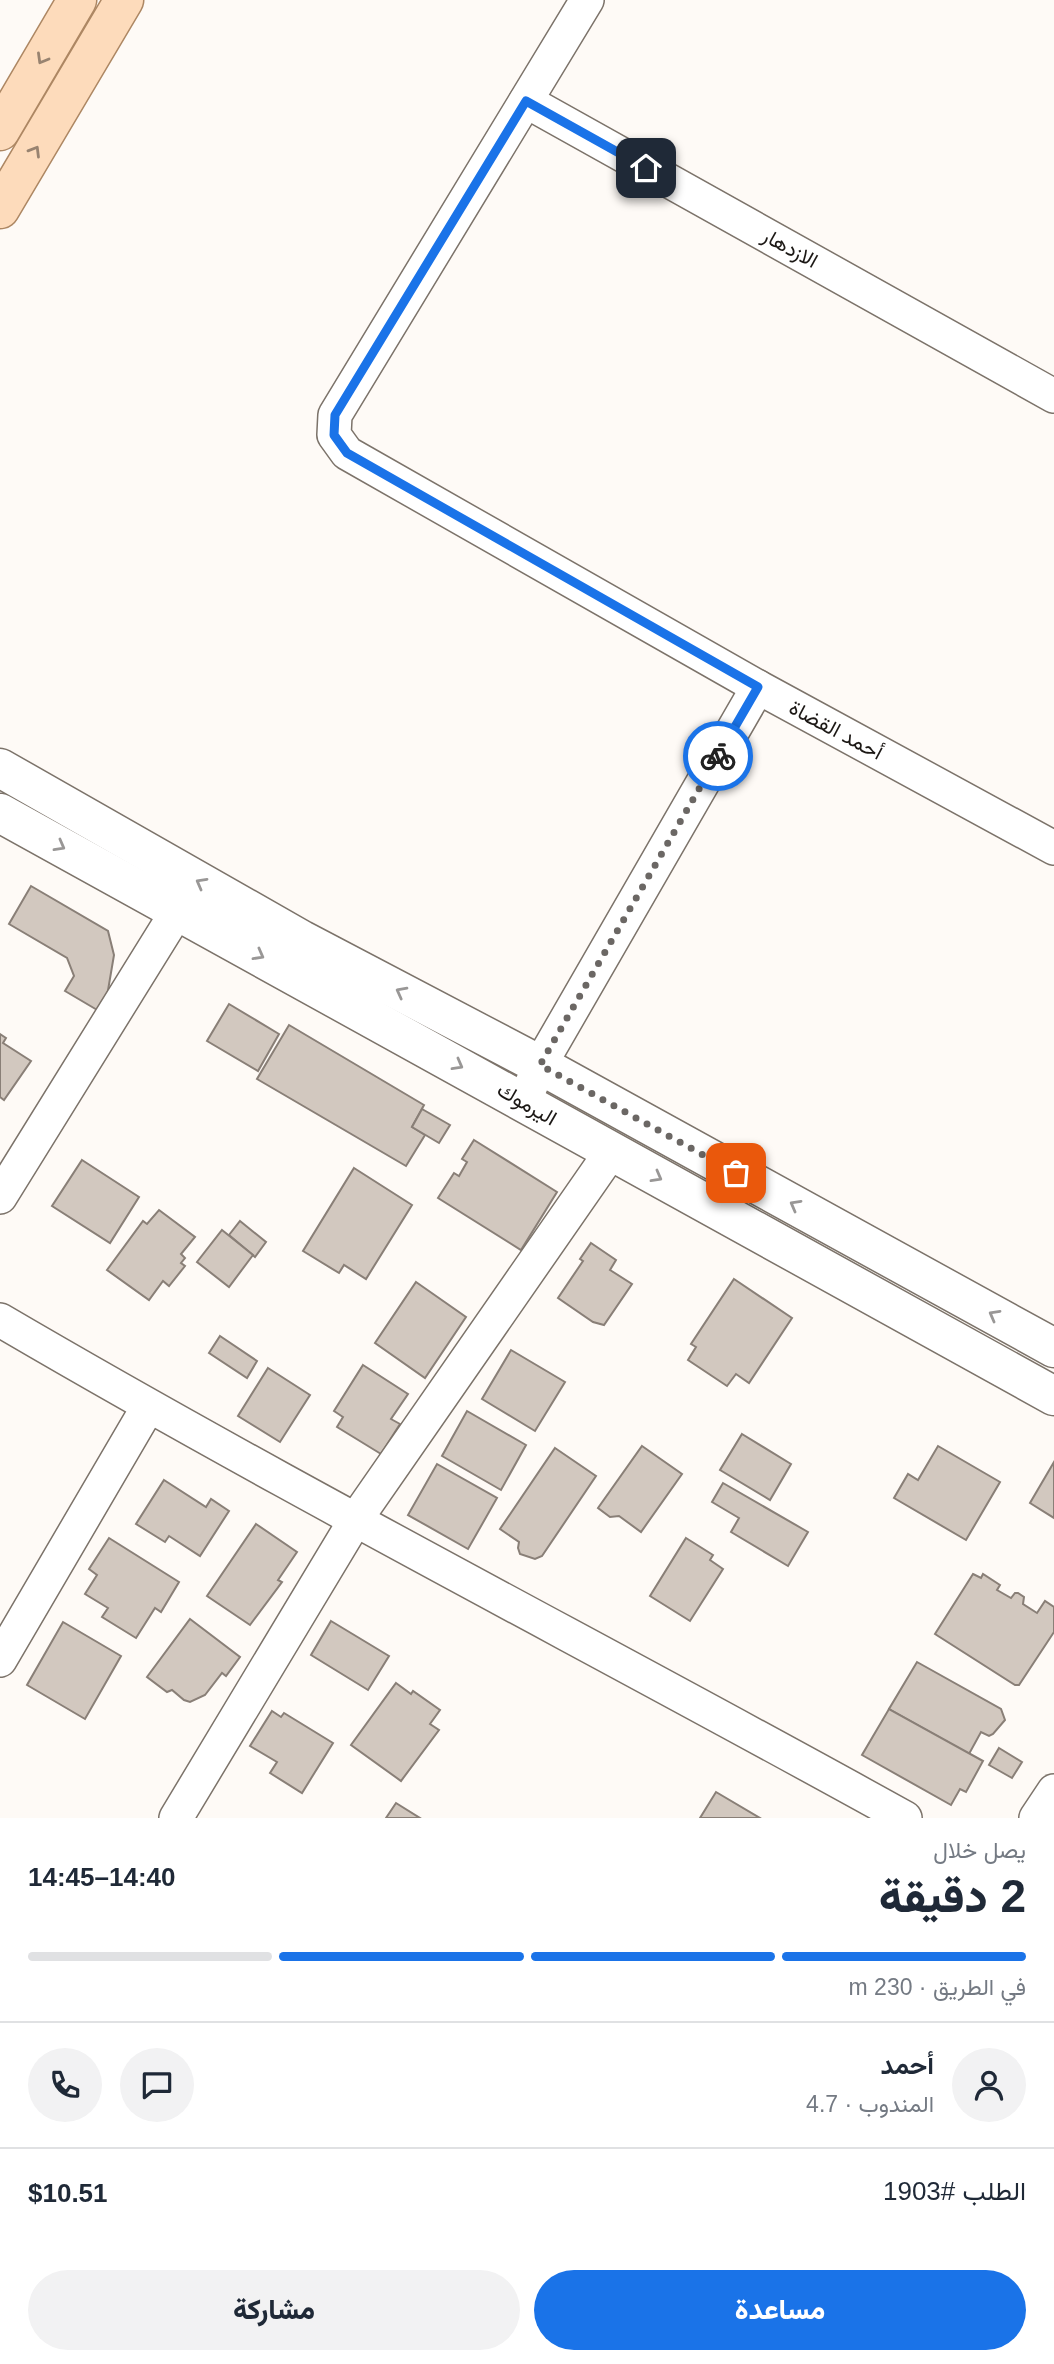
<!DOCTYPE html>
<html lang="ar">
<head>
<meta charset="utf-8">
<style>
	:root { --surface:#fff; --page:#f2f2f3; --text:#1f2937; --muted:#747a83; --line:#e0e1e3; --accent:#1a73e8 }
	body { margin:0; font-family:Helvetica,Vazirmatn,sans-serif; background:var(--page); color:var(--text); direction:rtl; height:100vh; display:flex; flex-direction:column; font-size:26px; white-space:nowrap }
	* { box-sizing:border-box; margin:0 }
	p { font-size:23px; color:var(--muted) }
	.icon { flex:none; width:38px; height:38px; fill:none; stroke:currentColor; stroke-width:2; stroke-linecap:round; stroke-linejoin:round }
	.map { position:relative; height:1818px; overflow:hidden; direction:ltr }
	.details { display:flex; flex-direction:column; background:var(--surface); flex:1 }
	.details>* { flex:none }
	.pin { position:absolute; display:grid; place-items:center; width:60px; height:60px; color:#fff; margin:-30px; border-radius:14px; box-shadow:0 4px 10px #0006 }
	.courier { position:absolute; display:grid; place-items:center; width:70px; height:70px; margin:-35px; border:5px solid #1a73e8; border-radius:50%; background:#fff; color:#222; box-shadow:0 2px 9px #0007 }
	.headline em { font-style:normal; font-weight:800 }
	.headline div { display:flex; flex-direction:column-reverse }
	.headline { display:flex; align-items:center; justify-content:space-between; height:119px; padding:0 28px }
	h1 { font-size:46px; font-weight:800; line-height:52px }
	.bar { display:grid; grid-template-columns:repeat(4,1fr); gap:10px 7px; align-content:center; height:84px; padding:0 28px }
	.bar i { height:9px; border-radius:5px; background:var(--line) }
	.bar .selected { background:var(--accent) }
	.bar p { grid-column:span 4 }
	.line { display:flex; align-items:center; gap:18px; padding:0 28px; border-top:2px solid var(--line) }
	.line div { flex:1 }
	.round { display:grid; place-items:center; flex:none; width:74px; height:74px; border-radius:37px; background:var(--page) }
	.button { display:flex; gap:14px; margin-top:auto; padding:14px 28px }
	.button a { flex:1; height:80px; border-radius:42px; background:var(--accent); color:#fff; font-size:28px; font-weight:800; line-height:80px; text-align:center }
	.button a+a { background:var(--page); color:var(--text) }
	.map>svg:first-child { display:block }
	.building { fill:#d2c8bf; stroke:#897f77; stroke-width:2 }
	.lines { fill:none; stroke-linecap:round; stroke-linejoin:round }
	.minor-casing { stroke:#7c736a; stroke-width:36 }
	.tertiary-casing { stroke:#7c736a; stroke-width:41 }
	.primary-casing { stroke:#ad8763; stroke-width:41 }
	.minor { stroke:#fff; stroke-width:33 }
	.tertiary { stroke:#fff; stroke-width:38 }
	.primary { stroke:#fddbbb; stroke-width:38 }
	.oneway { stroke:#988370 }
	.oneway2 { stroke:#999796 }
	.done { stroke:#6b6764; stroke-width:7; stroke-dasharray:0 12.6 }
	.route { stroke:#1a73e8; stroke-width:9 }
	.labels { text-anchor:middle; stroke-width:5; stroke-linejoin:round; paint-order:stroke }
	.street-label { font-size:21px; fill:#1c1815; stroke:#fff }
</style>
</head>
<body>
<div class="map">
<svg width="1054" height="1818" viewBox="0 0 1054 1818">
	<rect width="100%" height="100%" fill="#fefaf6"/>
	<g class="building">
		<polygon points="31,886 108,931 114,955 104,1014 65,991 74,976 67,958 9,924"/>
		<polygon points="229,1004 279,1034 258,1071 207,1041"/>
		<polygon points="289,1025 424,1105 412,1127 425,1135 406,1166 257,1079"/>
		<polygon points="0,1034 6,1038 3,1043 31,1061 4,1100 0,1097"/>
		<polygon points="422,1109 450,1125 439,1143 412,1127"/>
		<polygon points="474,1140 557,1192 521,1250 438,1198 454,1173 459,1176 467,1162 462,1159"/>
		<polygon points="82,1160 139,1197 110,1243 52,1206"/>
		<polygon points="354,1168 412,1205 366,1279 344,1265 339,1273 303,1251"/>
		<polygon points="159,1210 195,1237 181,1254 185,1258 181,1263 185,1266 169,1286 163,1281 149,1300 107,1270 143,1221 147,1224"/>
		<polygon points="240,1221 266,1242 255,1257 229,1235"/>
		<polygon points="222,1230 253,1255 229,1287 197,1262"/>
		<polygon points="591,1243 616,1260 610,1270 632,1284 604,1325 593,1322 558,1298 583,1261 580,1259"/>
		<polygon points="734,1279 792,1318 749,1383 736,1374 727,1386 688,1360 696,1347 691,1344"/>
		<polygon points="416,1282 466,1317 425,1378 375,1343"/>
		<polygon points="220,1336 257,1361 247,1378 209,1353"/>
		<polygon points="511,1350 565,1382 535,1431 482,1399"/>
		<polygon points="363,1365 408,1394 391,1419 400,1424 381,1454 337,1427 343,1417 334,1411"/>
		<polygon points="268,1368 310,1395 280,1442 238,1416"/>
		<polygon points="467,1411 526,1445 501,1490 442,1456"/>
		<polygon points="742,1434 791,1464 770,1500 720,1470"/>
		<polygon points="642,1446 682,1474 641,1532 619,1516 610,1517 598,1508"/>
		<polygon points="938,1446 1000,1482 966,1540 894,1498 908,1474 918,1480"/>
		<polygon points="555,1448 596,1476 542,1556 535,1559 520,1554 518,1548 519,1542 500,1529"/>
		<polygon points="1054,1462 1054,1518 1030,1503"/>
		<polygon points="437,1464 497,1498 468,1549 408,1515"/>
		<polygon points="164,1480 206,1507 211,1499 229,1511 200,1556 169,1536 165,1542 136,1524"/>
		<polygon points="723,1483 808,1532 788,1566 731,1532 739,1518 712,1502"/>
		<polygon points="256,1524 297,1552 278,1580 282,1582 250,1625 207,1596"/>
		<polygon points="109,1538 179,1582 161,1612 155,1608 136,1638 102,1617 108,1608 85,1594 97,1575 89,1569"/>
		<polygon points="686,1538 713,1555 710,1560 723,1569 690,1621 650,1596"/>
		<polygon points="973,1574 981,1578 983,1574 1000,1585 997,1590 1011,1598 1015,1593 1018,1593 1024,1597 1023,1604 1037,1613 1045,1601 1054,1607 1054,1632 1019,1685 1015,1685 935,1634"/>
		<polygon points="190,1619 240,1657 226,1676 222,1673 205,1695 190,1702 184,1700 172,1690 167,1692 147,1677"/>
		<polygon points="331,1621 389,1656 368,1690 311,1655"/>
		<polygon points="63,1622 121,1656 85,1719 27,1685"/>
		<polygon points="917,1662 1001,1709 1005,1720 993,1734 989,1736 981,1732 969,1754 889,1709"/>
		<polygon points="396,1683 411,1694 413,1691 440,1710 430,1724 439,1730 401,1781 351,1745"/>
		<polygon points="889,1709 983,1761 966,1792 960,1789 951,1805 862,1755"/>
		<polygon points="272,1711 281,1717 284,1713 333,1743 302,1793 270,1773 277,1762 250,1746"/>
		<polygon points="999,1748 1022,1762 1012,1778 989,1765"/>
		<polygon points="716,1792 760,1818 700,1818"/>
		<polygon points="396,1803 420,1818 386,1818"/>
	</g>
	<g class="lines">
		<g class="minor-casing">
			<g id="minor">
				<polyline points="587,0 335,415 334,435 347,453 758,687 1054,848"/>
				<polyline points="526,101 1054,396"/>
				<polyline points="529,1090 540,1065 758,687"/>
				<polyline points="0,1197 178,910"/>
				<path d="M0 1320C297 1494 604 1651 905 1818"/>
				<polyline points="0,1660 148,1407"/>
				<polyline points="176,1818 356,1519 611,1152"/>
				<polyline points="1036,1818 1054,1791"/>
			</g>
		</g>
		<g class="tertiary-casing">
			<g id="tertiary">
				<polyline points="0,768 302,940 540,1065 1054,1348"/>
				<polyline points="0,813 1054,1396"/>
			</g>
		</g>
		<g class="primary-casing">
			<g id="primary">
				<polyline points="0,131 77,0"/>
				<polyline points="0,209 124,0"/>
			</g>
		</g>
		<use href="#minor" class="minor"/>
		<use href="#tertiary" class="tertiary"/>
		<use href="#primary" class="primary"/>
	</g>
	<defs><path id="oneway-chevron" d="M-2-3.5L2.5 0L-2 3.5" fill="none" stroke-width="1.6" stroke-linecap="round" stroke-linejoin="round" transform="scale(1.75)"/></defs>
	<g class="oneway">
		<use href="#oneway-chevron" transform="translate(42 59) rotate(120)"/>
		<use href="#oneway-chevron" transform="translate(35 151) rotate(-59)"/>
	</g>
	<g class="oneway2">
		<use href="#oneway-chevron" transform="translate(60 846) rotate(29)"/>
		<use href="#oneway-chevron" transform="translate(201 883) rotate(-151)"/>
		<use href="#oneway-chevron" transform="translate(259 955) rotate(29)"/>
		<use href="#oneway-chevron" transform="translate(401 992) rotate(-152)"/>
		<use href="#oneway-chevron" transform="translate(458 1065) rotate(29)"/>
		<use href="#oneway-chevron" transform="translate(657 1177) rotate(29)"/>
		<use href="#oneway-chevron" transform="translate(795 1205) rotate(-151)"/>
		<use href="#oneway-chevron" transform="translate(994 1315) rotate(-151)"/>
	</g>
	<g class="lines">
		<polyline class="done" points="718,756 540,1065 736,1173"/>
		<polyline class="route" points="646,168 526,101 335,415 334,435 347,453 758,687 718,756"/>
	</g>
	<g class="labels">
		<g class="street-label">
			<text transform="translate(790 248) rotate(29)" y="7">الازدهار</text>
			<text transform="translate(836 730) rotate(28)" y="7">أحمد القضاة</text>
			<text transform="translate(527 1104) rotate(30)" y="7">اليرموك</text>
		</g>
	</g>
</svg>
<div class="pin" style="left:736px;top:1173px;background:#ea580c"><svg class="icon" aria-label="bag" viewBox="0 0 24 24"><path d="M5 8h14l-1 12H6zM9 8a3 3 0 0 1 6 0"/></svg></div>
<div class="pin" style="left:646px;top:168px;background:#1f2937"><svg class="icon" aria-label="home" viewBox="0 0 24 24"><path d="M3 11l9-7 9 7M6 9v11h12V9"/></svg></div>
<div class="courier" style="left:718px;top:756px"><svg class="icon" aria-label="bike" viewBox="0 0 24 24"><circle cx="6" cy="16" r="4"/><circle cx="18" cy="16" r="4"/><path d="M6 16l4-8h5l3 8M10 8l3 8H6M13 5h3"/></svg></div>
</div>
<section class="details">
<div class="headline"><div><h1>2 دقيقة</h1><p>يصل خلال</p></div><em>14:40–14:45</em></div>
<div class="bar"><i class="selected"></i><i class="selected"></i><i class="selected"></i><i></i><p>في الطريق · 230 m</p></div>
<div class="line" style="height:126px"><a class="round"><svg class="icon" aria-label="person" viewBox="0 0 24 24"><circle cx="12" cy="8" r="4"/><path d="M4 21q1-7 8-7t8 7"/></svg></a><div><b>أحمد</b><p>المندوب · 4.7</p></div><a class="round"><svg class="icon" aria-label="chat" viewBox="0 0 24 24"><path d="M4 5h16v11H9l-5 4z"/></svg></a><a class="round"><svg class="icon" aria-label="phone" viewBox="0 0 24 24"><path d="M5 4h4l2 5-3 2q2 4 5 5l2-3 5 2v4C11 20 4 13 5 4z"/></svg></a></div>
<div class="line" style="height:91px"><div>الطلب #1903</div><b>$10.51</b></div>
<div class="button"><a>مساعدة</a><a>مشاركة</a></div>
</section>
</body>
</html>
